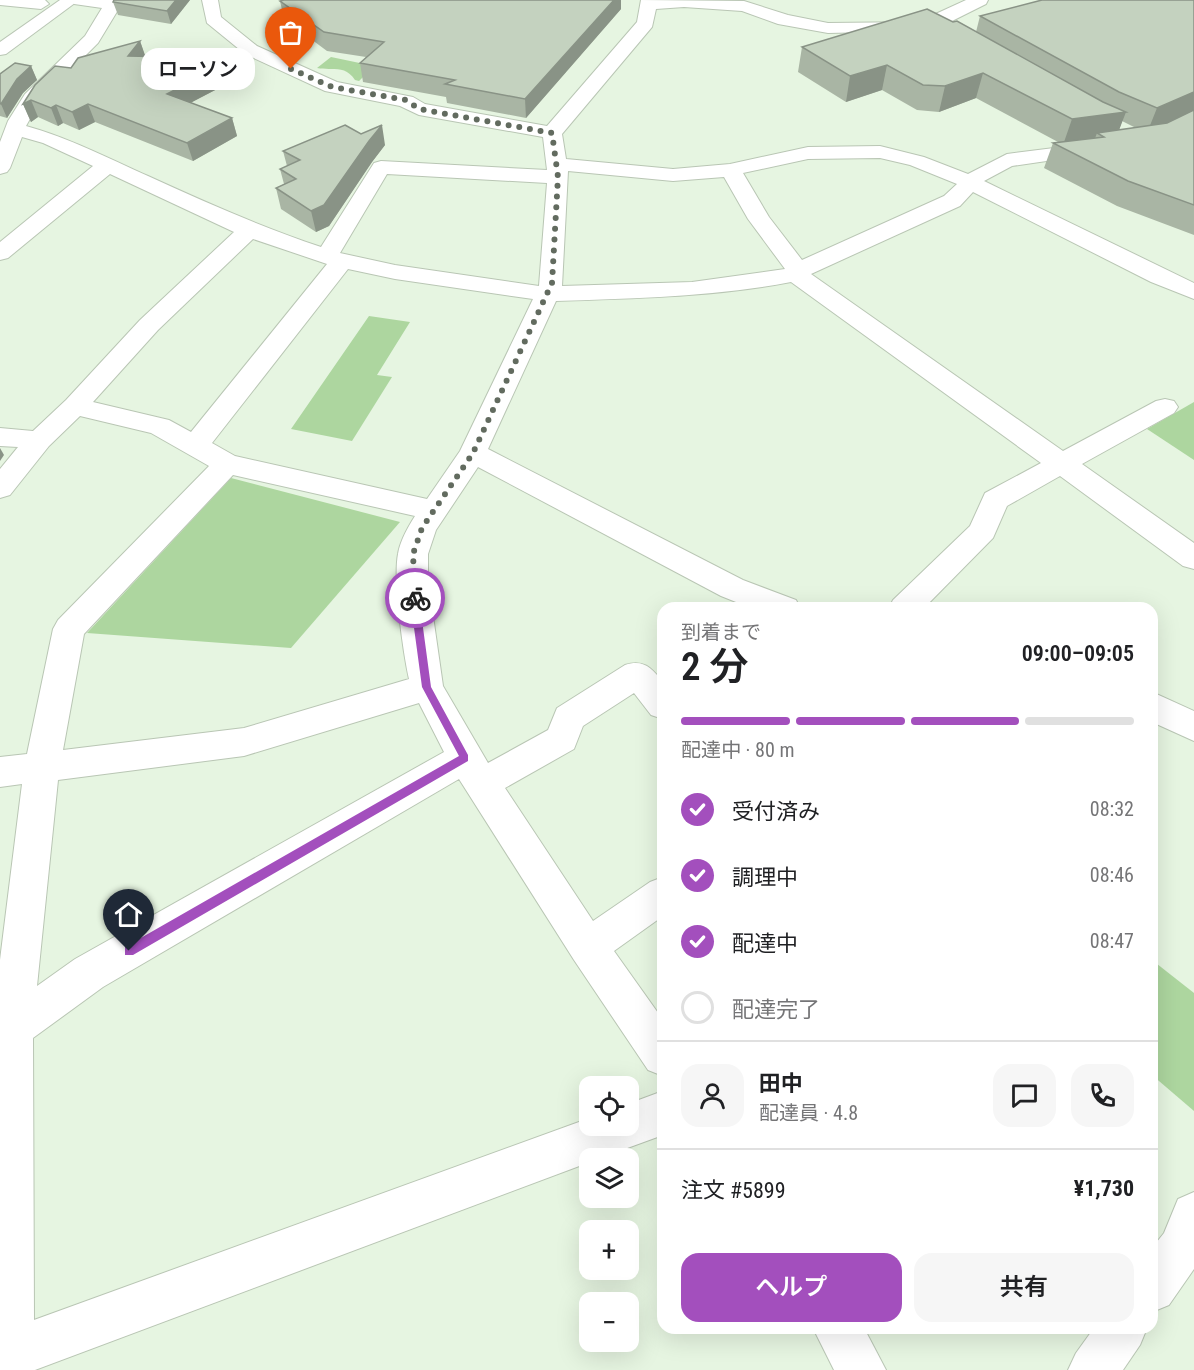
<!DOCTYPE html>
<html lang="ja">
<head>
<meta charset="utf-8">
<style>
	:root { --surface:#fff; --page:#f6f6f6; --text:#202124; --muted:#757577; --line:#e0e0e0; --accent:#a34fbd }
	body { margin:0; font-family:"Roboto Condensed","Noto Sans JP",sans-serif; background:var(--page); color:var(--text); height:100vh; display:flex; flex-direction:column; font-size:22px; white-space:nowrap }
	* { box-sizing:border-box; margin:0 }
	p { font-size:20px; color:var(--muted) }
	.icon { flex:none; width:33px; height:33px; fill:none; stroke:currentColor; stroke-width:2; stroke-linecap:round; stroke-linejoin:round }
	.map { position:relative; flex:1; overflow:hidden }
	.drawer { position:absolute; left:657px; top:602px; width:501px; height:732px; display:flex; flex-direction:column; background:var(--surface); border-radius:18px; box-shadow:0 6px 24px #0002 }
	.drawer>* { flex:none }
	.fabs { position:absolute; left:579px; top:1076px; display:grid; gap:12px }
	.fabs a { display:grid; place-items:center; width:60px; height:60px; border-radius:12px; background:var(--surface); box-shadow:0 6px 24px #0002; font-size:30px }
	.pin { position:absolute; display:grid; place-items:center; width:51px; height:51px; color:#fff; margin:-62px -26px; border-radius:50% 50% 50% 0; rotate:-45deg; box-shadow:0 0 6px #0007 }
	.pin .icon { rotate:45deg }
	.courier { position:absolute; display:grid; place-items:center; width:60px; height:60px; margin:-30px; border:4px solid #a34fbd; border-radius:50%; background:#fff; color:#222; box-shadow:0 2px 8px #0007 }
	.bubble { position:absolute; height:42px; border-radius:18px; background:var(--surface); box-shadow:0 6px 24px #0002; font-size:20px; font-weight:600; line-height:42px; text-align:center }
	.headline em { font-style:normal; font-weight:600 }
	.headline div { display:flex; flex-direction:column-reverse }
	.headline { display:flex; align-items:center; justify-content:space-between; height:102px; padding:0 24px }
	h1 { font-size:39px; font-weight:600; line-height:45px }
	.bar { display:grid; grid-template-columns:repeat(4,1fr); gap:9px 6px; align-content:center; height:72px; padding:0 24px }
	.bar i { height:8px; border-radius:4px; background:var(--line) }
	.bar .selected { background:var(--accent) }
	.bar p { grid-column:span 4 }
	.line { display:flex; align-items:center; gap:15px; padding:0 24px; border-top:2px solid var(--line) }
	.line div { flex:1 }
	.round { display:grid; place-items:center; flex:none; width:63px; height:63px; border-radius:18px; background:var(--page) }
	ol { padding:0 24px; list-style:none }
	li { display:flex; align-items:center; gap:18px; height:66px }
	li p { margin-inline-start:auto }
	li .icon { padding:6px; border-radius:50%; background:var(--accent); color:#fff; stroke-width:4 }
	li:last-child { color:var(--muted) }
	li i { width:33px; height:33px; border:3px solid var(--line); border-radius:50% }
	.action { display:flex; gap:12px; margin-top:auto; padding:12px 24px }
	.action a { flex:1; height:69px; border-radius:18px; background:var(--accent); color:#fff; font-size:24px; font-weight:600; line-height:69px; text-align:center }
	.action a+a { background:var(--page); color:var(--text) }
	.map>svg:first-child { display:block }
	.green { fill:#add69f }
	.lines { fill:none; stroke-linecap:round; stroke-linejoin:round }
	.minor-casing { stroke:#b9c6b4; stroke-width:2 }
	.major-casing { stroke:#b9c6b4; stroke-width:2 }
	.minor { fill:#fff; fill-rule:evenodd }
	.major { fill:#fff; fill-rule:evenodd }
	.wall { fill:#a9b5a4; fill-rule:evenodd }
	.shaded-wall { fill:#899386 }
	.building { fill:#c4d2bf; stroke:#899386; stroke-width:1.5 }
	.route { fill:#a34fbd }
	.done { stroke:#626b5f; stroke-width:6; stroke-dasharray:0 10.8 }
</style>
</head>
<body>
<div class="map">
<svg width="1194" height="1370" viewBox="0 0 1194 1370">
	<rect width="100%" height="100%" fill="#e6f5e1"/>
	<g class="green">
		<path d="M331 57 374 66 359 81 355 80C345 64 332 71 317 68Z"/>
		<polygon points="369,316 410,322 377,375 392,377 352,441 291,429"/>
		<polygon points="1194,402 1194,460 1147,429"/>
		<polygon points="231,478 400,522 291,648 87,633"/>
		<polygon points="1152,960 1194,993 1194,1111 1152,1075"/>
	</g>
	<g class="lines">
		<g class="minor-casing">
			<g id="minor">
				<polygon points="0,0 45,0 49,4 41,9 0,5"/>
				<path d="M72 0H178L170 5 118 10 98 43 40 101 26 126C69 138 108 158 148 176 205 202 261 227 321 247L374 163 381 161 547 170 543 137 419 115 400 106 325 91 245 54 207 23 202 0H218L221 17 257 46 337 82 413 97 425 104 547 126 637 22 641 0 744 1 788 15 828 23 919 22 922 26 919 30 913 31 828 33 778 24 742 11 684 7 656 9 652 27 562 134 566 159 673 169 730 164 808 147 880 146 924 157 968 174 1007 154 1094 143 1101 145 1104 149 1101 153 1012 166 984 181 1194 283V299L1151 282 973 192 960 206 811 274 1063 451 1156 401 1165 399 1174 401 1178 407 1174 413 1082 464 1194 543V569L1183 566 1060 476 1007 506 993 538 924 608H889L893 600 970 526 985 493 1041 463 791 282C713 297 635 298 556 301L488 449 743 580 796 600 800 608H751L721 596 478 467 436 530 428 554V581L443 686 488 763 548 730 557 708 625 665C644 659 651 668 663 682V719L651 715 634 693 583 726 574 749 505 788 593 921 650 882 663 877V916L614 951 663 1020V1076L648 1070 574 960 459 779 103 987 33 1038 34 1320 590 1118V1125H628V1104L663 1091V1135L600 1158H590V1162L35 1370H0V960L22 784 0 787V757L27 754 53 629 58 620 209 466 151 433 80 416 49 446 10 495 0 498V469L18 447 0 446V428L33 431 66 400 140 320 234 232 110 174 8 258 0 260V242L93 166 43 143 22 137 10 168 7 172 0 174V142L8 121 25 94 85 36 102 8 74 4ZM880 158 910 165 957 184 944 196 802 260 769 217 743 173 808 159ZM568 171 673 181 724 177 748 219 785 269 692 282 562 286ZM387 174 547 183 539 286 395 265 340 253ZM253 239 327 264 191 432 169 420 93 402 158 330ZM348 269 395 279 533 299 460 451 427 499 235 456 212 443ZM233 475 415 516C408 527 400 541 398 554 393 580 403 652 409 679L244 728 63 750 84 634ZM419 703 444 752 75 959 37 986 58 780 244 756Z"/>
				<polygon points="966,0 988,0 986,4 936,29 924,29 921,25 929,17"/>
				<polygon points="1152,692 1194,711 1194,741 1152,722"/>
				<polygon points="1194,1192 1194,1269 1169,1305 1152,1312 1152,1248 1164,1233 1178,1199"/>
				<polygon points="813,1328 864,1328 886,1370 834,1370"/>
				<polygon points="1094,1328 1147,1328 1140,1345 1123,1370 1068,1370 1076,1353"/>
			</g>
		</g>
		<g class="major-casing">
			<polygon id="major" points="60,0 79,0 6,54 0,55 0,42"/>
		</g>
		<use href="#minor" class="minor"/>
		<use href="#major" class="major"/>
	</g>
	<g class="wall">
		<polygon points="190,0 171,24 118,15 113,2"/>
		<path d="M1194 0V235L1117 206 1044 168 1053 143 1058 142 976 98 939 112 917 110 882 90 846 102 798 72 802 47 953 22 976 32 980 16ZM1122 121 1136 128 1119 130Z"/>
		<polygon points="280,1 621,9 526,118 447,103 446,97 363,82 360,63 366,57 327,51 284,19"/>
		<polygon points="140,41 145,56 214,70 219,88 190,103 232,118 237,136 193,161 95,122 79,130 63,123 58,126 38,117 31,122 23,104 71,68"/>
		<polygon points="31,66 37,80 23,93 7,118 0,116 0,74"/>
		<polygon points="361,134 385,145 372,162 329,226 316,232 281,209 276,188 284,184 280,169 287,166 283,151"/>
	</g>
	<g class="shaded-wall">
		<polygon points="176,0 190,0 171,24 167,11"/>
		<polygon points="614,0 621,0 621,9 526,118 525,99"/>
		<polygon points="140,41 146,58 128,56"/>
		<polygon points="887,65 882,90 846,102 850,76"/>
		<polygon points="31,66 37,80 23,93 7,118 1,104 17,79"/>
		<polygon points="214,70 219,88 173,112 167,94"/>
		<polygon points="983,73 976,98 939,112 945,86"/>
		<polygon points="1194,92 1194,111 1147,133 1157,108"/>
		<polygon points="31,100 38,117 31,122 23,104"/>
		<polygon points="88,104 95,122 79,130 72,112"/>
		<polygon points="56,105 63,123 58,126 51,108"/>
		<polygon points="1126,112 1116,138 1104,137 1097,133 1094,141 1063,145 1072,119"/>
		<polygon points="232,118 237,136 193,161 187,143"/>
		<polygon points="382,125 385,145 372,162 329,226 316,232 311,211"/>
		<polygon points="0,448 4,455 0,461"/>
	</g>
	<g class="building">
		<polygon points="114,0 176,0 167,11 113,2"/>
		<polygon points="284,0 614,0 525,99 445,84 455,80 360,63 384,42 324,32 280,1"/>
		<polygon points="1042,0 1194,0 1194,92 1157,108 1119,92 980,16"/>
		<polygon points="927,9 953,22 957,21 1103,102 1126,112 1072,119 983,73 945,86 923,85 887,65 850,76 802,47"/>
		<polygon points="140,41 128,56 177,57 214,70 167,94 232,118 187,143 88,104 72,112 56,105 51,108 31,100 23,104 35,85 55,66 71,68 78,58"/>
		<polygon points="15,63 31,66 17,79 1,104 0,103 0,74"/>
		<polygon points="1194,110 1194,205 1128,181 1053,143 1104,137 1097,133 1167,123"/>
		<polygon points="345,125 361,134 382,125 369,141 324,205 311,211 276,188 296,179 280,169 300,160 283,151"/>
	</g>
	<polygon class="route" points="415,595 419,598 431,687 468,755 468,761 133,955 125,955 125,947 459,756 422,687 410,598"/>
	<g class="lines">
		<polyline class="done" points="291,69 332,87 406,100 419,109 552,133 558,177 552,283 473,453 422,528 413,554 415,598"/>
	</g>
</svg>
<div class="fabs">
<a><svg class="icon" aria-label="locate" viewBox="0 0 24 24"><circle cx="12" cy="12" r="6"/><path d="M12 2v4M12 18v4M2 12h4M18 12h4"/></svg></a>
<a><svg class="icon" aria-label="layers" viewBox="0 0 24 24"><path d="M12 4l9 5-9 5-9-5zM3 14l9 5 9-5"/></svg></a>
<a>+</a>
<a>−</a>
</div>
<div class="pin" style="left:291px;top:69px;background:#ea580c"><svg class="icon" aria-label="bag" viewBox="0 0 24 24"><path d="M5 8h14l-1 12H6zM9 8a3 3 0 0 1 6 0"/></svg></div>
<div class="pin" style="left:129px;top:951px;background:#1f2937"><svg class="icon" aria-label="home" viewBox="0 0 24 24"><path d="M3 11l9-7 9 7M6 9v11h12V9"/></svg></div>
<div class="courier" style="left:415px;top:598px"><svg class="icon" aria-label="bike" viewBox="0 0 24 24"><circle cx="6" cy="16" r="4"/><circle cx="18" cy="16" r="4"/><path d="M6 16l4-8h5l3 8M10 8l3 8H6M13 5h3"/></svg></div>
<div class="bubble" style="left:141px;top:48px;width:114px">ローソン</div>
<section class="drawer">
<div class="headline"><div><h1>2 分</h1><p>到着まで</p></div><em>09:00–09:05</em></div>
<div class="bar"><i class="selected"></i><i class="selected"></i><i class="selected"></i><i></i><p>配達中 · 80 m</p></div>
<ol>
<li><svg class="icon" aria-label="check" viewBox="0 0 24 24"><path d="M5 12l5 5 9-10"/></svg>受付済み<p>08:32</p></li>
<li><svg class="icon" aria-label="check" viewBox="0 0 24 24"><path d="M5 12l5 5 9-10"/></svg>調理中<p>08:46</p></li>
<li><svg class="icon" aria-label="check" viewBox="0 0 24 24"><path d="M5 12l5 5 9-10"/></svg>配達中<p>08:47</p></li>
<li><i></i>配達完了</li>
</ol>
<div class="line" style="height:108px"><a class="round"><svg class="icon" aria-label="person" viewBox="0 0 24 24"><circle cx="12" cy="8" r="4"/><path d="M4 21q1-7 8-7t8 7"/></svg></a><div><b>田中</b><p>配達員 · 4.8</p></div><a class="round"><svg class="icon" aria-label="chat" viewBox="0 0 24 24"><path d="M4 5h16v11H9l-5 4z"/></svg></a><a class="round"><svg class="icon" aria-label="phone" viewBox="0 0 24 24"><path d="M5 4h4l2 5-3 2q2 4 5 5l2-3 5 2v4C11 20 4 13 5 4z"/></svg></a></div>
<div class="line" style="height:78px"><div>注文 #5899</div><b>¥1,730</b></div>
<div class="action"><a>ヘルプ</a><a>共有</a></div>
</section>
</div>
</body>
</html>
